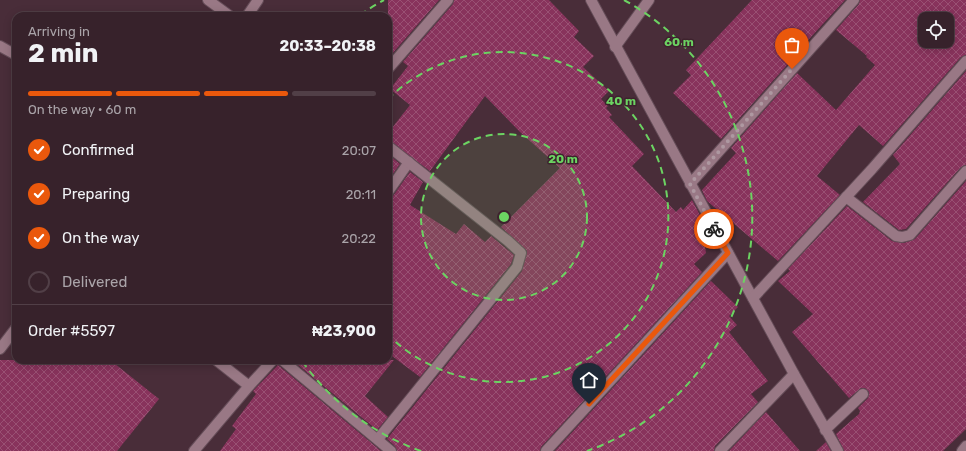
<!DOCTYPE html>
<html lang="en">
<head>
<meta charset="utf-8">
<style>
	:root { --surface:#37222b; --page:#3e2a33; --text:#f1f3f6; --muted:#aaa4a9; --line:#513f47; --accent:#ea580c }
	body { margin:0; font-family:Rubik,sans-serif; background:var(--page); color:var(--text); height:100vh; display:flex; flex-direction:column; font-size:15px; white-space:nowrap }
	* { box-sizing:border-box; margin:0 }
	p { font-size:13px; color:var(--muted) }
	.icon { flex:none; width:22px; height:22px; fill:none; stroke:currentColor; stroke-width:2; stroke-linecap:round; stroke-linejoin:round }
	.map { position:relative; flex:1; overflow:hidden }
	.side { position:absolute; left:12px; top:12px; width:380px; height:352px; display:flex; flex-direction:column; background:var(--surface); border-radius:12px; box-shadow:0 2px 10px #0003,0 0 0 1px var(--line) }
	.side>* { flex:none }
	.buttons { position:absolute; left:918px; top:12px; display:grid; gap:8px }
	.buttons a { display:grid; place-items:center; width:36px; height:36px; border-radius:8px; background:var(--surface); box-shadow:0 2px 10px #0003,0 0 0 1px var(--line); font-size:20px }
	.pin { position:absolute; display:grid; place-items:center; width:34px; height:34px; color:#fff; margin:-41px -17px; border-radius:50% 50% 50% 0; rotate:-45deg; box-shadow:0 0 4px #0007 }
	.pin .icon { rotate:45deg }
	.courier { position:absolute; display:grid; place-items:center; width:40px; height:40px; margin:-20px; border:3px solid #ea580c; border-radius:50%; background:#fff; color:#222; box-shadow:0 1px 5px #0007 }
	.overview em { font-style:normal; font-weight:700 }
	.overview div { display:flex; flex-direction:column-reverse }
	.overview { display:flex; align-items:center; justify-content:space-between; height:68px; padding:0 16px }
	h1 { font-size:26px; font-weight:700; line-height:30px }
	.bar { display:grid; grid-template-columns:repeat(4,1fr); gap:6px 4px; align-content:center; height:48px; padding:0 16px }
	.bar i { height:5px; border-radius:3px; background:var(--line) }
	.bar .on { background:var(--accent) }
	.bar p { grid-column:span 4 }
	.line { display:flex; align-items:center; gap:10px; padding:0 16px; border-top:1px solid var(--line) }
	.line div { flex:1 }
	ol { padding:0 16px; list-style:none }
	li { display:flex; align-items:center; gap:12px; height:44px }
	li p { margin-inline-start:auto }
	li .icon { padding:4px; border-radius:50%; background:var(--accent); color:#fff; stroke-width:4 }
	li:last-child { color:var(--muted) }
	li i { width:22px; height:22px; border:2px solid var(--line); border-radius:50% }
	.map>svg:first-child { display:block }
	.building { fill:url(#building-cross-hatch); fill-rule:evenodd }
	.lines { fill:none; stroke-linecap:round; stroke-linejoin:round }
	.street-casing { stroke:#654d58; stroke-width:12 }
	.street { stroke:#997885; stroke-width:10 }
	.done { stroke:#ae98a1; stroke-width:4; stroke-dasharray:0 7.2 }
	.route { stroke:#ea580c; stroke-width:5 }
	.ring { fill:none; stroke:#6cd362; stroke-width:2; stroke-dasharray:7 5 }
	.centre { fill:#6cd362; stroke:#3e232e; stroke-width:2 }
	.ring-label { font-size:12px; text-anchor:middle; font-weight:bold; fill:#6cd362; stroke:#3e232e; stroke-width:3; stroke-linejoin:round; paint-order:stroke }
</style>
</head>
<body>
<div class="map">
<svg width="966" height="451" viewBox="0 0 966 451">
	<defs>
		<pattern id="building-cross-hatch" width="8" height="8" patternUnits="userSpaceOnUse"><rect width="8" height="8" fill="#88335c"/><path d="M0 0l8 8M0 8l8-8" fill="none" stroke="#995073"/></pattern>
	</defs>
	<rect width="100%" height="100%" fill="#492d39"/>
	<g class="building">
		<polygon points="388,0 439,0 392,54 388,51"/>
		<polygon points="454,0 549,0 579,31 574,37 594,56 583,67 609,91 601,99 608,106 606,108 612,115 609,117 644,154 632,166 676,212 681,207 683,210 692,200 700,215 706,253 694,264 702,272 541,447 540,451 397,451 395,446 387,439 522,271 527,251 501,227 560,168 520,132 485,96 430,171 388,140 388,133 410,105 390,89 408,66 403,62 453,4"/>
		<polygon points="752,0 845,0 787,63 788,64 721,139 673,93 691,75 686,70"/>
		<path d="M860 0H966V55L961 57 883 146 859 125 817 176 840 195 778 261 707 201 702 190 736 153 731 148 797 73 836 110 875 65 866 57 867 56 836 30 859 4ZM925 19H947V41H925Z"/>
		<polygon points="966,71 966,165 961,167 906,229 899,230 863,202 900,164 893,155"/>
		<polygon points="388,154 400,164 388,181"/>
		<polygon points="410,172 423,182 410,205 456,234 464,224 485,242 491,236 514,255 511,264 420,377 388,353 388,198 393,196"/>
		<polygon points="966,181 966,429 943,451 844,451 836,434 859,414 860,411 858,408 868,398 869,392 865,388 861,388 849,398 792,332 813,314 778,281 790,271 788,269 847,206 892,241 904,243 915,239"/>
		<polygon points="711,281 738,307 729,316 737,325 729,332 768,381 751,394 758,402 715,446 714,451 555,451"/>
		<polygon points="0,360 110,360 159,399 117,451 0,451"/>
		<polygon points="292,360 394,360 365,396 388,417 377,430"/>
		<polygon points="278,365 381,451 220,451 236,429 232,426 256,394 253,391"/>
		<polygon points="766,412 800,451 729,451"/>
		<polygon points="826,442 831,451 816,451"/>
	</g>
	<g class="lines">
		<g class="street-casing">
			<g id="street">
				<polyline points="208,0 230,16"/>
				<polyline points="591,0 794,374 838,451"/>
				<polyline points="247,16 258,0"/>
				<polyline points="0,46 16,55"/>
				<polyline points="615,47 649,0"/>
				<polyline points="388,69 448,0"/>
				<polyline points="690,184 854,0"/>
				<polyline points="388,192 409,162"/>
				<polyline points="846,197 896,236 902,237 910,235 966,171"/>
				<polyline points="753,298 872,169 966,61"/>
				<polyline points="0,349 16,328"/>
				<polyline points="216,360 249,386"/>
				<polyline points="282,360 391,451"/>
				<polyline points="825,430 863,394"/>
				<polyline points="378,439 517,267 521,253 508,241 388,146"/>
				<polyline points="194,451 249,386 273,360"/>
				<polyline points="546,451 728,253"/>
				<polyline points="720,451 794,374"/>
				<polyline points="962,451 966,446"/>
			</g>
		</g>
		<use href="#street" class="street"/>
	</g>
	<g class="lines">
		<polyline class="done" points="714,229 690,184 792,69"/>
		<polyline class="route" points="589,404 728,253 714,229"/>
	</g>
	<circle cx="504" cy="217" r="83" fill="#6cd362" fill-opacity=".12"/>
	<g class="ring">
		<circle cx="504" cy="217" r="83"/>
		<path d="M388 99A165 165 0 1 1 388 335"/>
		<path d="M421 451A248 248 0 0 1 302 361M360 15A248 248 0 0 1 384 0M624 0A248 248 0 0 1 587 451"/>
	</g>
	<circle cx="504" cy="217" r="6" class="centre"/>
	<g class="ring-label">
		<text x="679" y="46">60 m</text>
		<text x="621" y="105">40 m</text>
		<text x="563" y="163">20 m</text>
	</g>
</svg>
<div class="buttons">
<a><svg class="icon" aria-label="locate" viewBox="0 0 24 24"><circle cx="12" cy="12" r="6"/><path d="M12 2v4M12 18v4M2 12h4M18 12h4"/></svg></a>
</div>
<div class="pin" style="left:792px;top:69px;background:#ea580c"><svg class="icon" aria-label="bag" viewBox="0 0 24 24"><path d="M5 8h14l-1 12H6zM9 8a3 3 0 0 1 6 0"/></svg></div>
<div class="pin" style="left:589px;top:404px;background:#1f2937"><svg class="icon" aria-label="home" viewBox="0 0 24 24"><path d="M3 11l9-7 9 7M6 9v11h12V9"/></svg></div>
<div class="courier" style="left:714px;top:229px"><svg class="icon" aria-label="bike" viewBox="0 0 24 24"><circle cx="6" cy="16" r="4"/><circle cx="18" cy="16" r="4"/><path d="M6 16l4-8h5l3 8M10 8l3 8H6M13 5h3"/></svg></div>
<section class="side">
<div class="overview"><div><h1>2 min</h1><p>Arriving in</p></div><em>20:33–20:38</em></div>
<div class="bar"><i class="on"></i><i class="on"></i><i class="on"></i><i></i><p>On the way · 60 m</p></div>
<ol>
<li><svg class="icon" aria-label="check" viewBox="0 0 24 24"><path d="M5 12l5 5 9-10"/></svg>Confirmed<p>20:07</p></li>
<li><svg class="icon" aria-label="check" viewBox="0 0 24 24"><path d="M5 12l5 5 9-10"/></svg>Preparing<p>20:11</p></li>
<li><svg class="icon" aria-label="check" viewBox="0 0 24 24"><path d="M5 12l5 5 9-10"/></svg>On the way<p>20:22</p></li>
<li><i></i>Delivered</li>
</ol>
<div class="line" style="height:52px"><div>Order #5597</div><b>₦23,900</b></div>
</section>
</div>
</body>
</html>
